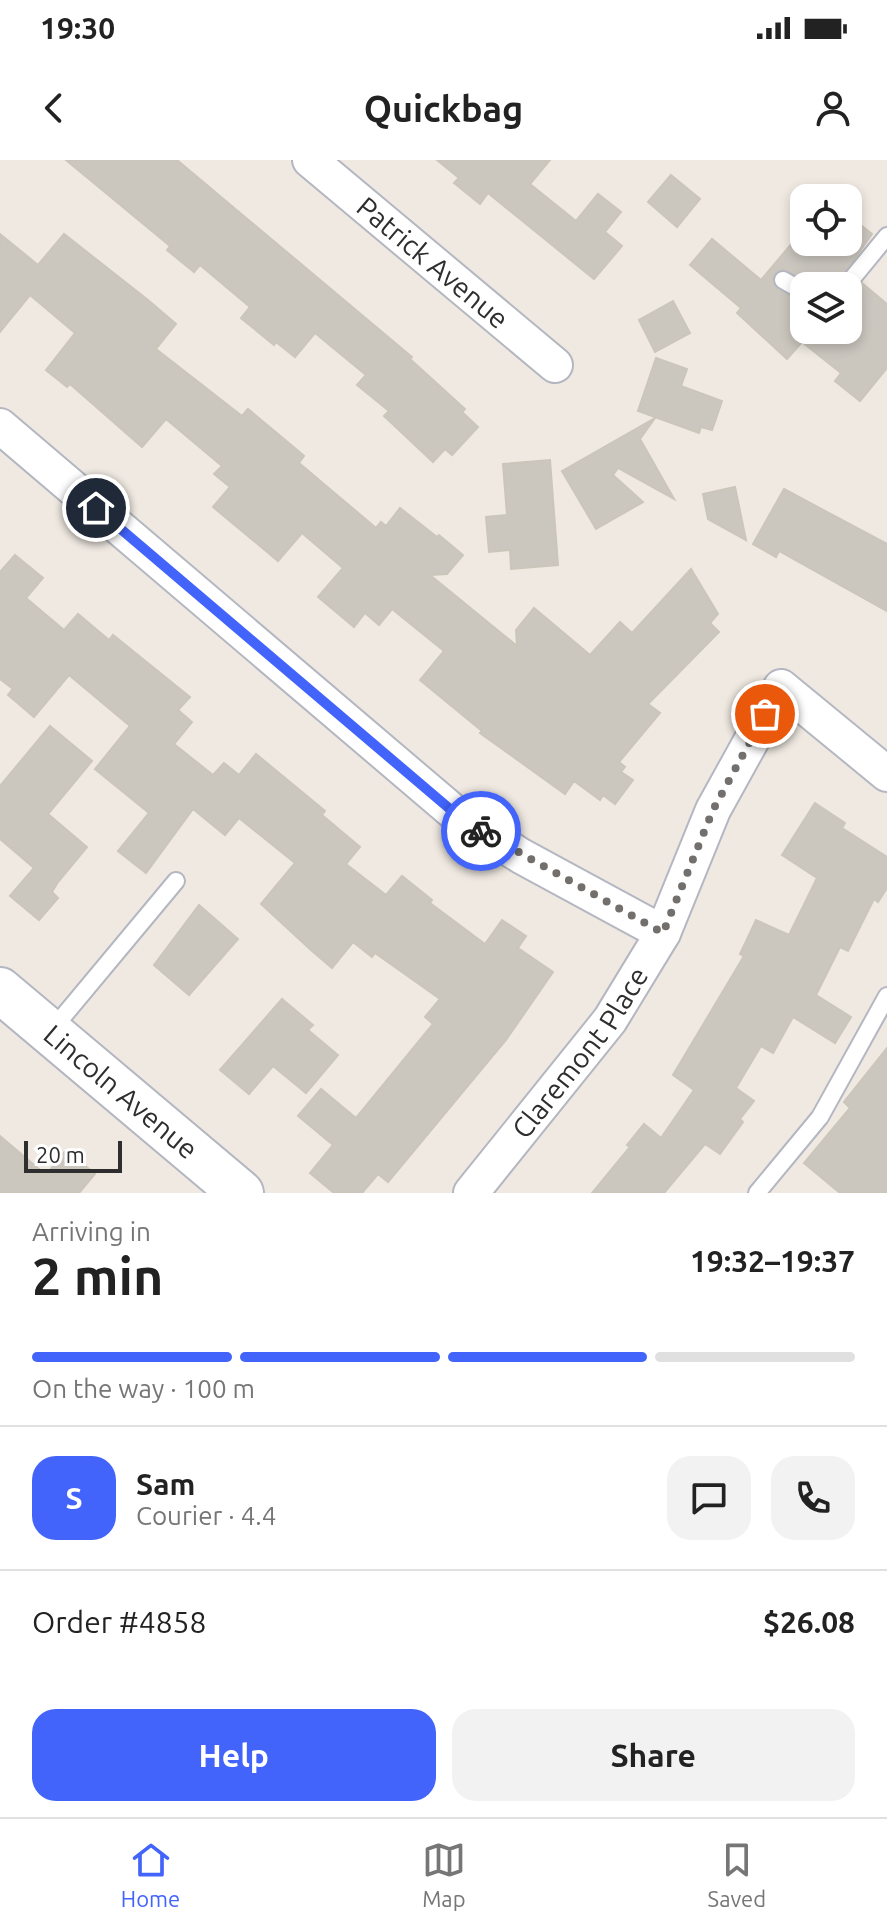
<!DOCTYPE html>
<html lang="en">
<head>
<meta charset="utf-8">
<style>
	:root { --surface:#fff; --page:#f2f2f2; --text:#222; --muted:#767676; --line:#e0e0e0; --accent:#4264fb }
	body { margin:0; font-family:Ubuntu,sans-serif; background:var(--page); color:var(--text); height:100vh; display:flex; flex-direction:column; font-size:30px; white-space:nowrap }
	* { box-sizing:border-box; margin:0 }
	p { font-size:26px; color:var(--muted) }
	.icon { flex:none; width:44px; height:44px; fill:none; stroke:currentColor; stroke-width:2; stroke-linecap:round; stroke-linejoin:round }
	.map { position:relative; height:1033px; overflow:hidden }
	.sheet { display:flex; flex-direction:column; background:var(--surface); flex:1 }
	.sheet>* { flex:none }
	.tools { position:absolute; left:790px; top:24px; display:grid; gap:16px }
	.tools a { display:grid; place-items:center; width:72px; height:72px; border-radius:16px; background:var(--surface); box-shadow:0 4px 12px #0003; font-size:40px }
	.scale { position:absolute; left:24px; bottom:20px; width:98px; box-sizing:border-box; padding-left:8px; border:4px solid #2e2e2e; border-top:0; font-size:22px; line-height:28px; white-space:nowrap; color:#2e2e2e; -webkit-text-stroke:6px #fff; paint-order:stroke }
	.pin { position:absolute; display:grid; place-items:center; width:68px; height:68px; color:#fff; margin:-34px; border:4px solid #fff; border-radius:50%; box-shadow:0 2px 8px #0007 }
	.courier { position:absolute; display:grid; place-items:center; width:80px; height:80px; margin:-40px; border:6px solid #4264fb; border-radius:50%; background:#fff; color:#222; box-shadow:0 2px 10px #0007 }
	.headline em { font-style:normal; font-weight:600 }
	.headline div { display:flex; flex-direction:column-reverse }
	.headline { display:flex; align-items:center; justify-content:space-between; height:136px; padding:0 32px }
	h1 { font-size:52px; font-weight:600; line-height:60px }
	.bar { display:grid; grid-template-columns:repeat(4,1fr); gap:12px 8px; align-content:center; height:96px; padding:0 32px }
	.bar i { height:10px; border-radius:6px; background:var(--line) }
	.bar .selected { background:var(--accent) }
	.bar p { grid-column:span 4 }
	.line { display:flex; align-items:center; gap:20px; padding:0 32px; border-top:2px solid var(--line) }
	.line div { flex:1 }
	.round { display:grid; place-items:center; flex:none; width:84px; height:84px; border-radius:24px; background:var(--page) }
	.cta { display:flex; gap:16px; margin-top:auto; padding:16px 32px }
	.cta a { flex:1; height:92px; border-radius:24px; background:var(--accent); color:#fff; font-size:32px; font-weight:600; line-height:92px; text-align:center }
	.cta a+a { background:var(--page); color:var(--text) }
	.status { display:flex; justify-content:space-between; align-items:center; height:56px; padding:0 40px; background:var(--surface); direction:ltr }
	.status svg { height:22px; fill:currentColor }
	header { display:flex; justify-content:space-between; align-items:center; height:104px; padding:0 32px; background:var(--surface); font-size:36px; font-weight:600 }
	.tab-bar { display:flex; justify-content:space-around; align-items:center; height:112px; border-top:2px solid var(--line); background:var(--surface); font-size:22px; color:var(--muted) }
	.tab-bar a { display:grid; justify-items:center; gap:4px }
	.tab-bar .selected { color:var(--accent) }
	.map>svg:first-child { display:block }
	.building { fill:#cbc7bf; stroke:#cbc5ba; stroke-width:2 }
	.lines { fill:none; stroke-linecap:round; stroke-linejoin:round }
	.lane-casing { stroke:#b4b7c1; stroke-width:20 }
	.street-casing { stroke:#b4b7c1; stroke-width:38 }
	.secondary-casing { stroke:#b4b7c1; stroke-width:48 }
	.lane { stroke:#fff; stroke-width:16 }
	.street { stroke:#fff; stroke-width:34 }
	.secondary { stroke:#fff; stroke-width:44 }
	.done { stroke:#726f6d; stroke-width:8; stroke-dasharray:0 14.4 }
	.route { stroke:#4264fb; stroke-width:10 }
	.labels { text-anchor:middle; stroke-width:7; stroke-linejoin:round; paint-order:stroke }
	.street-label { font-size:28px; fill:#2e2e2e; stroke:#fff }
</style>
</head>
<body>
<div class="status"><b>19:30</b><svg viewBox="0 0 49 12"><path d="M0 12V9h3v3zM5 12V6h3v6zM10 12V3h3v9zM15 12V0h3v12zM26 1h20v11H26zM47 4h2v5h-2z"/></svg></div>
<header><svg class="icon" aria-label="back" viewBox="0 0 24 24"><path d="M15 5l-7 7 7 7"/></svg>Quickbag<svg class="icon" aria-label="person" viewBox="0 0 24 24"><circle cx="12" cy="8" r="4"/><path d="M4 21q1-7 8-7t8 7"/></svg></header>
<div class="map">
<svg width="887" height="1033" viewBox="0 0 887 1033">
	<rect width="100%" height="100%" fill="#efe9e1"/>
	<g class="building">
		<polygon points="66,0 177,0 412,197 410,199 465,249 462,252 478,267 452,295 445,289 433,302 384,256 389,251 357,225 366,215 315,173 295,197 276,182 274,185 241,158 250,147 200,105 194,112 167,90 170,86"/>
		<polygon points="437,0 550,0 530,24 576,61 598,34 621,52 605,72 622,86 594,119 488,33 480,44 454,23 459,18"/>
		<polygon points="671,15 700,39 677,67 648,42"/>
		<polygon points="848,55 872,74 835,126 813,126 784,109 774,114 772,121 778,130 804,143 804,170 848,170 848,137 862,123 887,144 887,208 860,241 835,221 841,213 802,182 787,199 737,153 741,148 690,105 712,79 761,120 804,69 804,82 848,82"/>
		<polygon points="0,74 38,105 64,74 148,140 176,164 156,189 242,256 248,249 296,289 304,296 299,303 376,368 381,362 386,366 400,348 437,377 439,375 463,395 447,414 430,415 517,486 516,470 534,448 590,495 620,462 632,473 691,409 718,454 710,463 719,472 648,544 660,553 619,602 625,607 621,612 633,620 615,644 603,635 600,640 574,621 565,634 480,573 482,571 420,520 444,491 392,449 379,465 365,453 354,467 318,437 343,408 302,373 278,401 213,347 230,327 214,314 222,306 166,259 142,287 70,224 67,227 46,210 75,173 30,135 0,172"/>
		<polygon points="673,141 690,173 655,192 639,160"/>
		<polygon points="656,198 687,209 681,226 722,241 712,270 701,267 699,273 638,251"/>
		<polygon points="655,258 640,279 674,339 618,308 613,315 643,342 596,369 562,311"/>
		<polygon points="550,300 558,405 511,409 510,390 489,392 486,357 507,355 503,304"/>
		<polygon points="735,327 746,380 708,359 703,334"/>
		<polygon points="784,329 887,384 887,451 779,391 776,397 753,384"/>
		<polygon points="15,395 43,418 26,438 64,470 78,454 109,480 113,475 190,537 178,550 192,562 174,584 213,615 224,603 239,615 256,594 325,651 322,655 360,687 346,704 386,735 402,716 432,740 430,743 485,784 502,760 526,776 518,788 553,812 506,880 388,1022 378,1014 362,1033 334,1033 310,1013 333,985 298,956 321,929 356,958 433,864 425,857 440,839 375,793 372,797 353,782 332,808 312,791 261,744 295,703 239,658 225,675 193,649 146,713 118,691 149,653 95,609 130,566 69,515 34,557 8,535 13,529 0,519 0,412"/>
		<polygon points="50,566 92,601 48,654 87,687 58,722 52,732 58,738 39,760 10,736 34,708 0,679 0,626"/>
		<polygon points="815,643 845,663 842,668 887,697 887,728 878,742 874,739 848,791 840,787 816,835 851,857 835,883 793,857 773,893 761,886 736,928 754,941 740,959 743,962 720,994 705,984 664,1033 592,1033 630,987 627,985 644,964 661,978 694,930 673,915 744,796 740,794 756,760 789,775 817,718 782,695"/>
		<polygon points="199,745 238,779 189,835 154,805"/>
		<polygon points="282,839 313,865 308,870 338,895 306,933 273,906 249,934 220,910"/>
		<polygon points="887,888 887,1033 840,1033 804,1003 850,948 844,942"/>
		<polygon points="0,976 46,1015 66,990 95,1014 79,1033 0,1033"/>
	</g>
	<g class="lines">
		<g class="lane-casing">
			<g id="lane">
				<polyline points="783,120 804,132"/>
				<polyline points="846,126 887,76"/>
				<polyline points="51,871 176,721"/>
				<polyline points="757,1033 820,957 887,836"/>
			</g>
		</g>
		<g class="street-casing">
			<g id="street">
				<path id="s1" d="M310 0 555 205"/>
				<polyline points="0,266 457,655 521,696 663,773"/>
				<path id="s2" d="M471 1033 610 860 663 773 713 650 781 527 887 614"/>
			</g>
		</g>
		<g class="secondary-casing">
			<g id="secondary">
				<path id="s3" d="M0 830 241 1033"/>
			</g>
		</g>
		<use href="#lane" class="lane"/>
		<use href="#street" class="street"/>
		<use href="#secondary" class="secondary"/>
	</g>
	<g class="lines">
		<polyline class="done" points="481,671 663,773 713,650 765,554"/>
		<polyline class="route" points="96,348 457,655 481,671"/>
	</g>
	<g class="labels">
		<g class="street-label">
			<text dy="10" stroke="none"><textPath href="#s1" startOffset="160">Patrick Avenue</textPath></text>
			<text dy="10" stroke="none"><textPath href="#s2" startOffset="178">Claremont Place</textPath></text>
			<text dy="10" stroke="none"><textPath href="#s3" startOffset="158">Lincoln Avenue</textPath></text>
		</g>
	</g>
</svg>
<div class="tools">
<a><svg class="icon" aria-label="locate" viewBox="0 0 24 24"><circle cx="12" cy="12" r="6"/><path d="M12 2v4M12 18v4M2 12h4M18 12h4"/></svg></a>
<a><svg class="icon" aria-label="layers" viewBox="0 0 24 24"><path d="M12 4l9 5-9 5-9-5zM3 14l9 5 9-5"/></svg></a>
</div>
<div class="scale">20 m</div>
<div class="pin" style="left:765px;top:554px;background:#ea580c"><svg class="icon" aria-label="bag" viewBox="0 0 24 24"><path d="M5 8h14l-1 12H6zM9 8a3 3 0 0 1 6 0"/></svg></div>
<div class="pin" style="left:96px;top:348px;background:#1f2937"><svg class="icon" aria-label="home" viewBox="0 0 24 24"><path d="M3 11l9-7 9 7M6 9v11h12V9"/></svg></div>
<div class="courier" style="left:481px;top:671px"><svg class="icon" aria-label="bike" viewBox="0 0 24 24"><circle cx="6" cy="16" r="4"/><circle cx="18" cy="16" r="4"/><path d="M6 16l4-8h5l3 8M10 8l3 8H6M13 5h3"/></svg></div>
</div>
<section class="sheet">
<div class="headline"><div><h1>2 min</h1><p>Arriving in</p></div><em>19:32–19:37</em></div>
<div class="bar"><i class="selected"></i><i class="selected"></i><i class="selected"></i><i></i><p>On the way · 100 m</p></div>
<div class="line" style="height:144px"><b class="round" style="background:var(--accent);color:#fff">S</b><div><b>Sam</b><p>Courier · 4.4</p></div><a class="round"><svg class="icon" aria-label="chat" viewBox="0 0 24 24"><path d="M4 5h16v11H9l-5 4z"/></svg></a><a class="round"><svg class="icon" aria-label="phone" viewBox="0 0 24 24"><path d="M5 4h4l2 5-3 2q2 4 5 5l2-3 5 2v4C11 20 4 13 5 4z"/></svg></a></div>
<div class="line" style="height:104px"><div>Order #4858</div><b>$26.08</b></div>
<div class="cta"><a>Help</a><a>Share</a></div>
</section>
<nav class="tab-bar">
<a class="selected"><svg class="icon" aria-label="home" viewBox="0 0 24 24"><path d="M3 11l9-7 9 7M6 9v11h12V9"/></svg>Home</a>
<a><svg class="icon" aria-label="map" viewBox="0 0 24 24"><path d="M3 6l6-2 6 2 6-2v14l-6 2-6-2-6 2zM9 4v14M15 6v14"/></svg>Map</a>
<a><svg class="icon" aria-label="saved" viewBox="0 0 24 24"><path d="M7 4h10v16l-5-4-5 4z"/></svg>Saved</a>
</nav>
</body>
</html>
